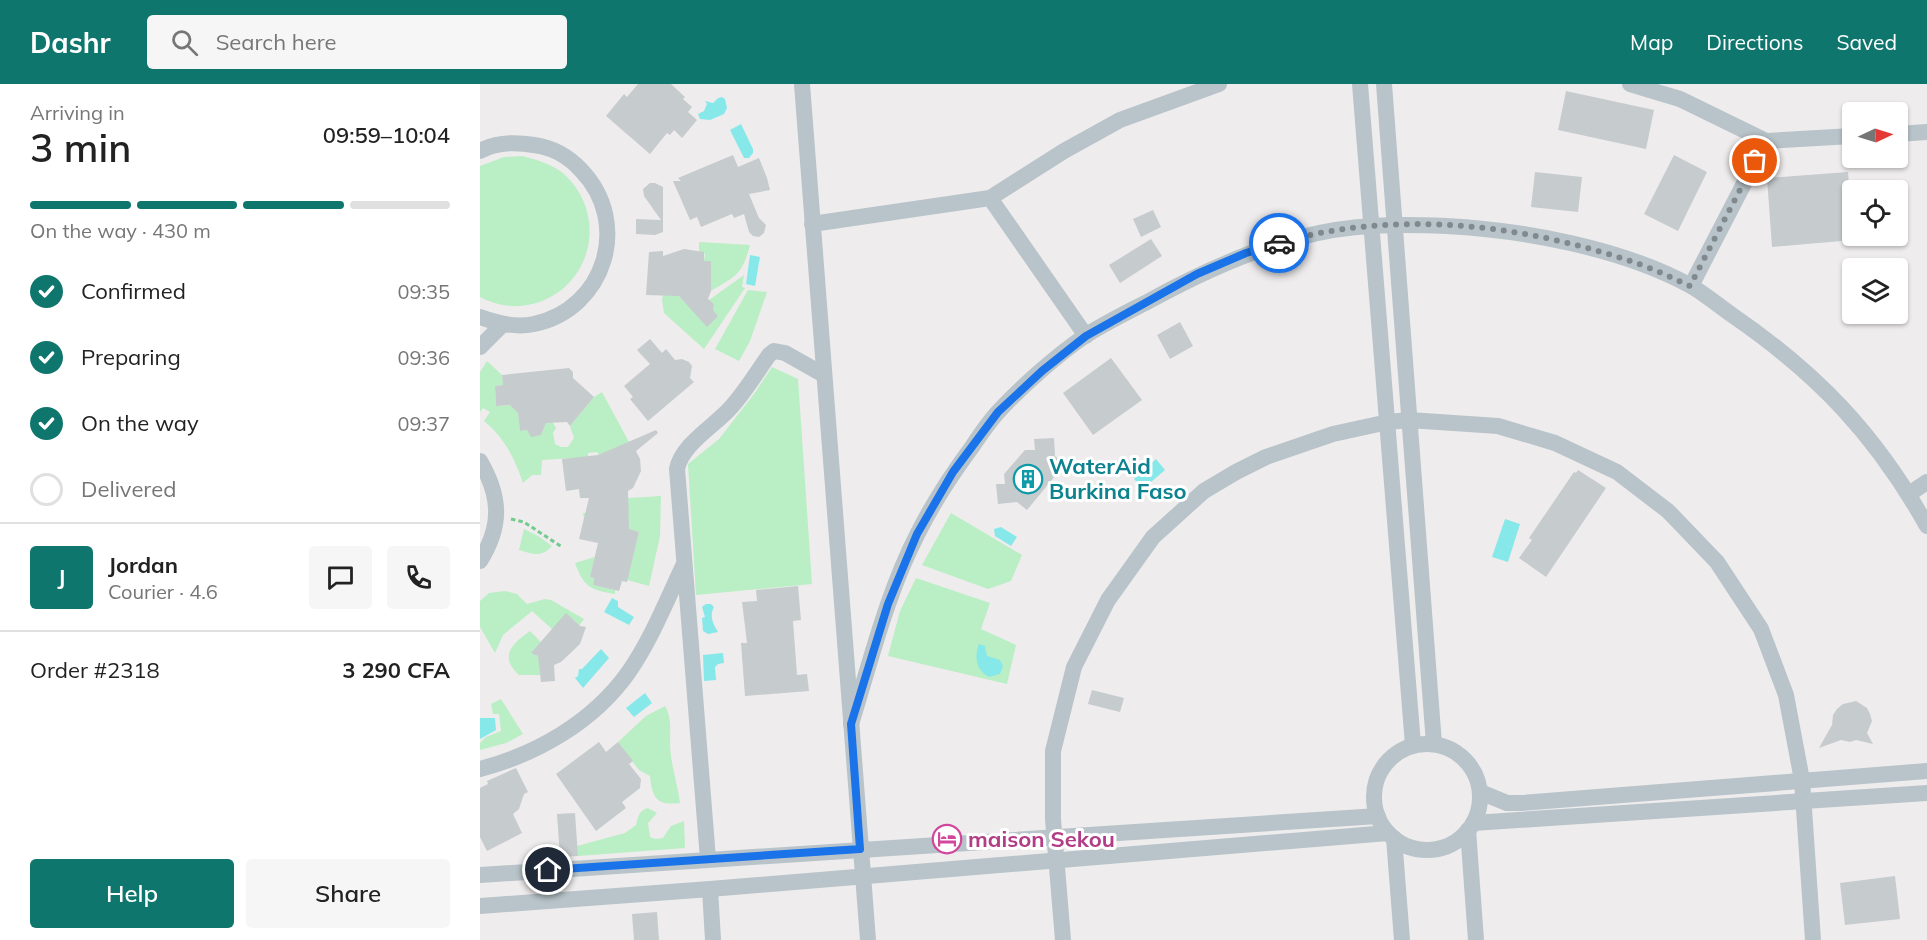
<!DOCTYPE html>
<html lang="en">
<head>
<meta charset="utf-8">
<style>
	:root { --surface:#fff; --page:#f6f6f6; --text:#222; --muted:#767676; --line:#e0e0e0; --accent:#0f766e }
	body { margin:0; font-family:Mulish,sans-serif; background:var(--page); color:var(--text); height:100vh; display:flex; flex-direction:column; font-size:22px; white-space:nowrap }
	* { box-sizing:border-box; margin:0 }
	p { font-size:20px; color:var(--muted) }
	.icon { flex:none; width:33px; height:33px; fill:none; stroke:currentColor; stroke-width:2; stroke-linecap:round; stroke-linejoin:round }
	.map { position:relative; flex:1; overflow:hidden }
	.details { display:flex; flex-direction:column; background:var(--surface); width:480px }
	.details>* { flex:none }
	.needle { width:39px; rotate:86deg }
	.fabs { position:absolute; left:1362px; top:18px; display:grid; gap:12px }
	.fabs a { display:grid; place-items:center; width:66px; height:66px; border-radius:6px; background:var(--surface); box-shadow:0 2px 4px #0004; font-size:30px }
	.pin { position:absolute; display:grid; place-items:center; width:51px; height:51px; color:#fff; margin:-26px; border:3px solid #fff; border-radius:50%; box-shadow:0 2px 6px #0007 }
	.courier { position:absolute; display:grid; place-items:center; width:60px; height:60px; margin:-30px; border:4px solid #1a73e8; border-radius:50%; background:#fff; color:#222; box-shadow:0 2px 8px #0007 }
	.headline em { font-style:normal; font-weight:600 }
	.headline div { display:flex; flex-direction:column-reverse }
	.headline { display:flex; align-items:center; justify-content:space-between; height:102px; padding:0 30px }
	h1 { font-size:39px; font-weight:600; line-height:45px }
	.bar { display:grid; grid-template-columns:repeat(4,1fr); gap:9px 6px; align-content:center; height:72px; padding:0 30px }
	.bar i { height:8px; border-radius:4px; background:var(--line) }
	.bar .current { background:var(--accent) }
	.bar p { grid-column:span 4 }
	.line { display:flex; align-items:center; gap:15px; padding:0 30px; border-top:2px solid var(--line) }
	.line div { flex:1 }
	.round { display:grid; place-items:center; flex:none; width:63px; height:63px; border-radius:6px; background:var(--page) }
	ol { padding:0 30px; list-style:none }
	li { display:flex; align-items:center; gap:18px; height:66px }
	li p { margin-inline-start:auto }
	li .icon { padding:6px; border-radius:50%; background:var(--accent); color:#fff; stroke-width:4 }
	li:last-child { color:var(--muted) }
	li i { width:33px; height:33px; border:3px solid var(--line); border-radius:50% }
	.button { display:flex; gap:12px; margin-top:auto; padding:12px 30px }
	.button a { flex:1; height:69px; border-radius:6px; background:var(--accent); color:#fff; font-size:24px; font-weight:600; line-height:69px; text-align:center }
	.button a+a { background:var(--page); color:var(--text) }
	header { display:flex; align-items:center; gap:36px; box-sizing:border-box; height:84px; padding:0 30px; background:var(--accent); color:#fff }
	header strong { font-size:28px }
	nav { display:flex; gap:33px; margin-inline-start:auto; font-size:21px }
	.search { width:420px; height:54px; background:var(--page); display:flex; align-items:center; gap:15px; box-sizing:border-box; padding:0 21px; border-radius:6px; color:var(--muted); font-size:22px }
	main { display:flex; flex:1; min-height:0 }
	.map>svg:first-child { display:block }
	.green { fill:#baeec4 }
	.water { fill:#87e8ea }
	.building { fill:#c6cbce }
	.lines { fill:none; stroke-linecap:round; stroke-linejoin:round }
	.path { stroke:#73cb8f; stroke-width:3; stroke-dasharray:4.5 3; stroke-linecap:butt }
	.minor { stroke:#b8c4c9; stroke-width:16 }
	.done { stroke:#80898d; stroke-width:6; stroke-dasharray:0 10.8 }
	.route { stroke:#1a73e8; stroke-width:8 }
	.labels { text-anchor:middle; stroke-width:6; stroke-linejoin:round; paint-order:stroke }
	.culture-label { font-size:22px; font-weight:bold; fill:#0d838f; stroke:#fff; text-anchor:start }
	.hotel-label { font-size:22px; font-weight:bold; fill:#b23c85; stroke:#fff; text-anchor:start }
</style>
</head>
<body>
<header>
<strong>Dashr</strong>
<div class="search"><svg class="icon" aria-label="search" viewBox="0 0 24 24"><circle cx="10" cy="10" r="6"/><path d="M15 15l6 6"/></svg>Search here</div>
<nav><a>Map</a><a>Directions</a><a>Saved</a></nav>
</header>
<main>
<section class="details">
<div class="headline"><div><h1>3 min</h1><p>Arriving in</p></div><em>09:59–10:04</em></div>
<div class="bar"><i class="current"></i><i class="current"></i><i class="current"></i><i></i><p>On the way · 430 m</p></div>
<ol>
<li><svg class="icon" aria-label="check" viewBox="0 0 24 24"><path d="M5 12l5 5 9-10"/></svg>Confirmed<p>09:35</p></li>
<li><svg class="icon" aria-label="check" viewBox="0 0 24 24"><path d="M5 12l5 5 9-10"/></svg>Preparing<p>09:36</p></li>
<li><svg class="icon" aria-label="check" viewBox="0 0 24 24"><path d="M5 12l5 5 9-10"/></svg>On the way<p>09:37</p></li>
<li><i></i>Delivered</li>
</ol>
<div class="line" style="height:108px"><b class="round" style="background:var(--accent);color:#fff">J</b><div><b>Jordan</b><p>Courier · 4.6</p></div><a class="round"><svg class="icon" aria-label="chat" viewBox="0 0 24 24"><path d="M4 5h16v11H9l-5 4z"/></svg></a><a class="round"><svg class="icon" aria-label="phone" viewBox="0 0 24 24"><path d="M5 4h4l2 5-3 2q2 4 5 5l2-3 5 2v4C11 20 4 13 5 4z"/></svg></a></div>
<div class="line" style="height:78px"><div>Order #2318</div><b>3 290 CFA</b></div>
<div class="button"><a>Help</a><a>Share</a></div>
</section>
<div class="map">
<svg width="1447" height="856" viewBox="0 0 1447 856">
	<rect width="100%" height="100%" fill="#efeced"/>
	<g class="green">
		<path d="M42 72C57 76 72 80 84 90 131 133 110 209 48 221 31 224 15 221 0 213V82L24 73Z"/>
		<path d="M219 158 270 161C262 191 256 192 231 207V178L224 177 225 170 222 168 219 169Z"/>
		<polygon points="264,191 262,203 265,204 224,265 184,229 182,216 184,202 200,213 204,218 238,232 231,224 234,220 229,216"/>
		<polygon points="268,206 287,208 270,257 259,277 235,265"/>
		<path d="M7 277 22 291 23 301 15 302 16 322 33 321 38 327 40 347 47 346 51 352 61 351 66 339H73L76 344 73 349 75 360 81 363H88L94 354 90 342 114 313 122 308 149 358 119 371 117 368 108 369V373L62 376 61 391H52L43 399C35 375 24 353 4 337L10 328 3 324 0 328V288Z"/>
		<polygon points="292,283 318,295 332,500 216,511 208,380 239,355 274,310"/>
		<polygon points="181,412 180,452 169,502 147,496 159,448 104,435 103,429 126,428 148,414"/>
		<polygon points="471,429 542,471 531,497 508,505 442,481"/>
		<path d="M44 445 58 452 72 462C61 474 53 470 39 466Z"/>
		<path d="M115 473 110 493 114 494 113 501 135 506V510C110 506 104 503 95 479Z"/>
		<polygon points="436,494 510,519 501,545 536,561 527,600 408,572 420,527"/>
		<polygon points="25,507 37,510 47,520 65,515 71,516 104,535 98,543 95,541 96,538 86,530 74,547 52,527 23,551 15,569 0,543 0,517 9,509"/>
		<path d="M50 547 65 562 56 563 54 566 55 571 60 572V591H39C18 572 33 559 50 547Z"/>
		<polygon points="21,615 43,650 26,659 0,666 0,659 6,653 21,647 19,630 13,630 11,620"/>
		<path d="M185 622C194 637 188 655 191 672 193 688 198 703 200 719 177 722 172 714 170 692L159 686 138 658 166 632Z"/>
		<path d="M168 724 177 729 168 739 170 753 175 755 183 754 191 742 204 737 205 764 98 772 97 762 145 749 156 741C158 733 159 726 168 724Z"/>
	</g>
	<g class="water">
		<polygon points="242,13 245,15 247,24 244,30 230,36 220,35 218,30 224,27 227,20 225,17 233,19 238,14"/>
		<polygon points="261,40 273,65 273,69 269,74 264,74 250,46"/>
		<polygon points="270,171 280,173 275,202 266,200"/>
		<polygon points="676,375 685,386 663,405 654,395"/>
		<polygon points="1025,435 1040,440 1028,478 1012,473"/>
		<polygon points="521,443 537,453 531,462 515,452 514,445"/>
		<polygon points="132,514 138,517 138,523 154,533 149,541 124,528"/>
		<path d="M226 520H231L234 523C229 532 233 540 238 548L228 550 223 547 222 534 225 533 222 523Z"/>
		<path d="M499 560 505 562 507 572 520 576 523 582 520 590 509 593C496 586 494 573 499 560Z"/>
		<polygon points="121,565 129,574 103,604 95,594 98,592 99,585 102,585"/>
		<polygon points="243,569 244,579 238,580 235,583 236,596 224,597 223,571"/>
		<polygon points="165,609 172,619 154,633 146,624"/>
		<polygon points="0,634 15,634 16,646 0,655"/>
	</g>
	<g class="building">
		<polygon points="158,0 191,0 205,13 203,15 212,23 208,28 217,36 202,54 194,46 190,51 187,49 170,70 126,32 144,10 147,13"/>
		<polygon points="1086,7 1174,26 1166,65 1078,46"/>
		<polygon points="253,71 258,83 279,74 287,94 290,106 269,110 279,134 286,141 284,149 279,153 273,152 269,148 264,130 254,134 252,130 221,143 217,133 210,136 193,97 201,97 198,94"/>
		<polygon points="1194,71 1227,88 1198,147 1164,130"/>
		<polygon points="1055,88 1102,93 1098,128 1051,123"/>
		<polygon points="1368,88 1373,156 1292,163 1287,94"/>
		<polygon points="170,99 175,99 183,103 183,148 175,151 156,150 156,135 181,136 164,112 163,105"/>
		<polygon points="673,126 681,143 661,153 653,135"/>
		<polygon points="671,155 682,172 640,199 629,181"/>
		<polygon points="204,165 224,168 224,177 231,177 231,207 228,215 234,220 233,226 238,232 227,243 199,212 166,211 169,168 183,167 183,172"/>
		<polygon points="700,238 713,262 690,275 677,251"/>
		<polygon points="170,255 182,269 186,265 195,276 202,275 209,278 212,282 210,294 214,298 168,337 150,315 153,313 144,302 170,280 157,266"/>
		<polygon points="631,274 662,316 613,351 583,309"/>
		<polygon points="89,284 93,288 93,294 114,313 90,342 87,338 66,339 61,351 51,353 47,346 40,347 38,329 30,321 16,322 15,302 23,301 22,291"/>
		<polygon points="176,346 178,349 156,367 160,375 161,387 153,404 148,407 149,445 159,448 147,498 142,497 139,507 113,501 114,494 110,493 118,459 99,455 109,414 100,414 99,405 86,407 82,375 118,371"/>
		<polygon points="574,354 575,372 585,380 547,426 537,418 518,420 516,400 525,400 524,390 545,366 555,366 554,355"/>
		<polygon points="1098,386 1126,404 1066,493 1039,474 1052,456 1049,454 1094,388 1096,389"/>
		<polygon points="318,502 321,536 313,537 317,591 327,590 329,607 265,612 261,559 267,559 262,518 277,517 276,506"/>
		<polygon points="86,529 100,542 106,543 100,560 81,578 74,581 75,597 61,598 58,572 51,569"/>
		<polygon points="612,606 644,614 640,628 608,620"/>
		<polygon points="1376,617 1387,624 1390,630 1392,637 1387,649 1393,660 1376,656 1370,658 1361,656 1339,664 1352,641 1353,631 1357,625 1363,620"/>
		<polygon points="119,658 126,668 138,658 153,677 149,680 161,695 160,704 142,718 146,724 116,747 76,690"/>
		<polygon points="36,684 48,708 44,710 39,725 33,730 42,749 7,767 0,753 0,704 8,700 7,697"/>
		<polygon points="95,729 98,772 80,773 77,730"/>
		<polygon points="1415,792 1420,835 1365,841 1360,799"/>
		<polygon points="177,828 179,856 154,856 152,830"/>
	</g>
	<g class="lines">
		<polyline class="path" points="31,435 44,438 82,463"/>
		<g class="minor">
			<polyline points="322,0 388,856"/>
			<polyline points="880,0 933,661"/>
			<polyline points="904,0 954,660"/>
			<polyline points="1150,0 1200,15 1286,57 1372,52"/>
			<polyline points="1418,50 1447,48"/>
			<path d="M0 67C16 58 36 58 54 61 72 63 89 73 101 86 152 139 125 225 54 240 35 244 17 239 0 233"/>
			<polyline points="510,114 584,67 640,36 739,0"/>
			<polyline points="332,140 510,114 606,252"/>
			<polyline points="1211,202 1286,57"/>
			<polyline points="0,263 22,241"/>
			<path d="M0 377C21 413 22 442 0 477"/>
			<polyline points="1429,410 1447,398"/>
			<path d="M371 640C391 576 407 509 438 449 453 419 472 390 492 363 500 351 508 339 518 328 541 303 577 271 605 252 625 239 648 228 669 217 718 190 767 167 822 153 869 140 918 140 966 142 1043 146 1142 164 1211 202 1225 210 1239 222 1252 231 1338 290 1396 351 1447 442"/>
			<circle cx="947" cy="713" r="53"/>
			<path d="M0 685C57 670 113 638 148 589 171 556 186 518 203 482"/>
			<polyline points="1000,708 1027,719 1042,719 1447,687"/>
			<polyline points="993,739 1447,709"/>
			<polyline points="988,746 996,856"/>
			<polyline points="914,754 922,856"/>
			<path d="M228 775 197 385C202 359 237 341 253 321 266 306 277 288 289 271L294 267 305 269 344 291"/>
			<polyline points="0,791 898,732"/>
			<polyline points="230,805 233,856"/>
			<polyline points="0,822 230,805 908,749"/>
			<polyline points="583,856 573,735 573,667 594,583 628,516 673,453 724,407 756,388 786,373 853,350 908,338 929,336 1018,342 1075,359 1137,388 1188,427 1237,478 1281,545 1306,611 1322,696 1333,856"/>
		</g>
	</g>
	<g class="lines">
		<path class="done" d="M799 159C914 125 1043 140 1156 179 1174 185 1192 194 1210 202L1275 77"/>
		<polyline class="route" points="68,786 380,765 371,640 408,520 437,450 473,388 518,328 562,287 606,252 717,190 766,169 799,159"/>
	</g>
	<defs>
		<g id="building-ring" transform="scale(1.5)"><circle r="9.5" fill="#fff" stroke="#0f9aa8" stroke-width="1.5"/><path d="M-4-6H4V6H1V3H-1V6H-4ZM-2.5-4.3h1.7v1.8h-1.7ZM.8-4.3h1.7v1.8H.8ZM-2.5-1h1.7V.8h-1.7ZM.8-1h1.7V.8H.8Z" fill="#0f9aa8"/></g>
		<g id="hotel-ring" transform="scale(1.5)"><circle r="9.5" fill="#fff" stroke="#d1479c" stroke-width="1.5"/><path d="M-6-4.5h1.5V1H6V5H4.5V3h-9V5H-6ZM-4 0a1.8 1.8 0 1 1 3.6 0ZM.5 0V-2.5h3Q6-2.5 6 0Z" fill="#d1479c"/></g>
	</defs>
	<g fill-rule="evenodd">
		<use href="#building-ring" x="548" y="395"/>
		<use href="#hotel-ring" x="467" y="755"/>
	</g>
	<g class="labels">
		<g class="culture-label">
			<text x="569" y="390">WaterAid<tspan x="569" dy="25">Burkina Faso</tspan></text>
		</g>
		<g class="hotel-label">
			<text x="488" y="763">maison Sekou</text>
		</g>
	</g>
</svg>
<div class="fabs">
<a><svg class="needle" viewBox="-14 -14 28 28"><path d="M0-13l5 13h-10z" fill="#e53935"/><path d="M0 13l5-13h-10z" fill="#767676"/></svg></a>
<a><svg class="icon" aria-label="locate" viewBox="0 0 24 24"><circle cx="12" cy="12" r="6"/><path d="M12 2v4M12 18v4M2 12h4M18 12h4"/></svg></a>
<a><svg class="icon" aria-label="layers" viewBox="0 0 24 24"><path d="M12 4l9 5-9 5-9-5zM3 14l9 5 9-5"/></svg></a>
</div>
<div class="pin" style="left:1275px;top:77px;background:#ea580c"><svg class="icon" aria-label="bag" viewBox="0 0 24 24"><path d="M5 8h14l-1 12H6zM9 8a3 3 0 0 1 6 0"/></svg></div>
<div class="pin" style="left:68px;top:786px;background:#1f2937"><svg class="icon" aria-label="home" viewBox="0 0 24 24"><path d="M3 11l9-7 9 7M6 9v11h12V9"/></svg></div>
<div class="courier" style="left:799px;top:159px"><svg class="icon" aria-label="car" viewBox="0 0 24 24"><path d="M5 17H2v-5l4-1 3-4h7l3 4 3 1v5h-3M9 17h6M6 11h13"/><circle cx="7" cy="17" r="2"/><circle cx="17" cy="17" r="2"/></svg></div>
</div>
</main>
</body>
</html>
